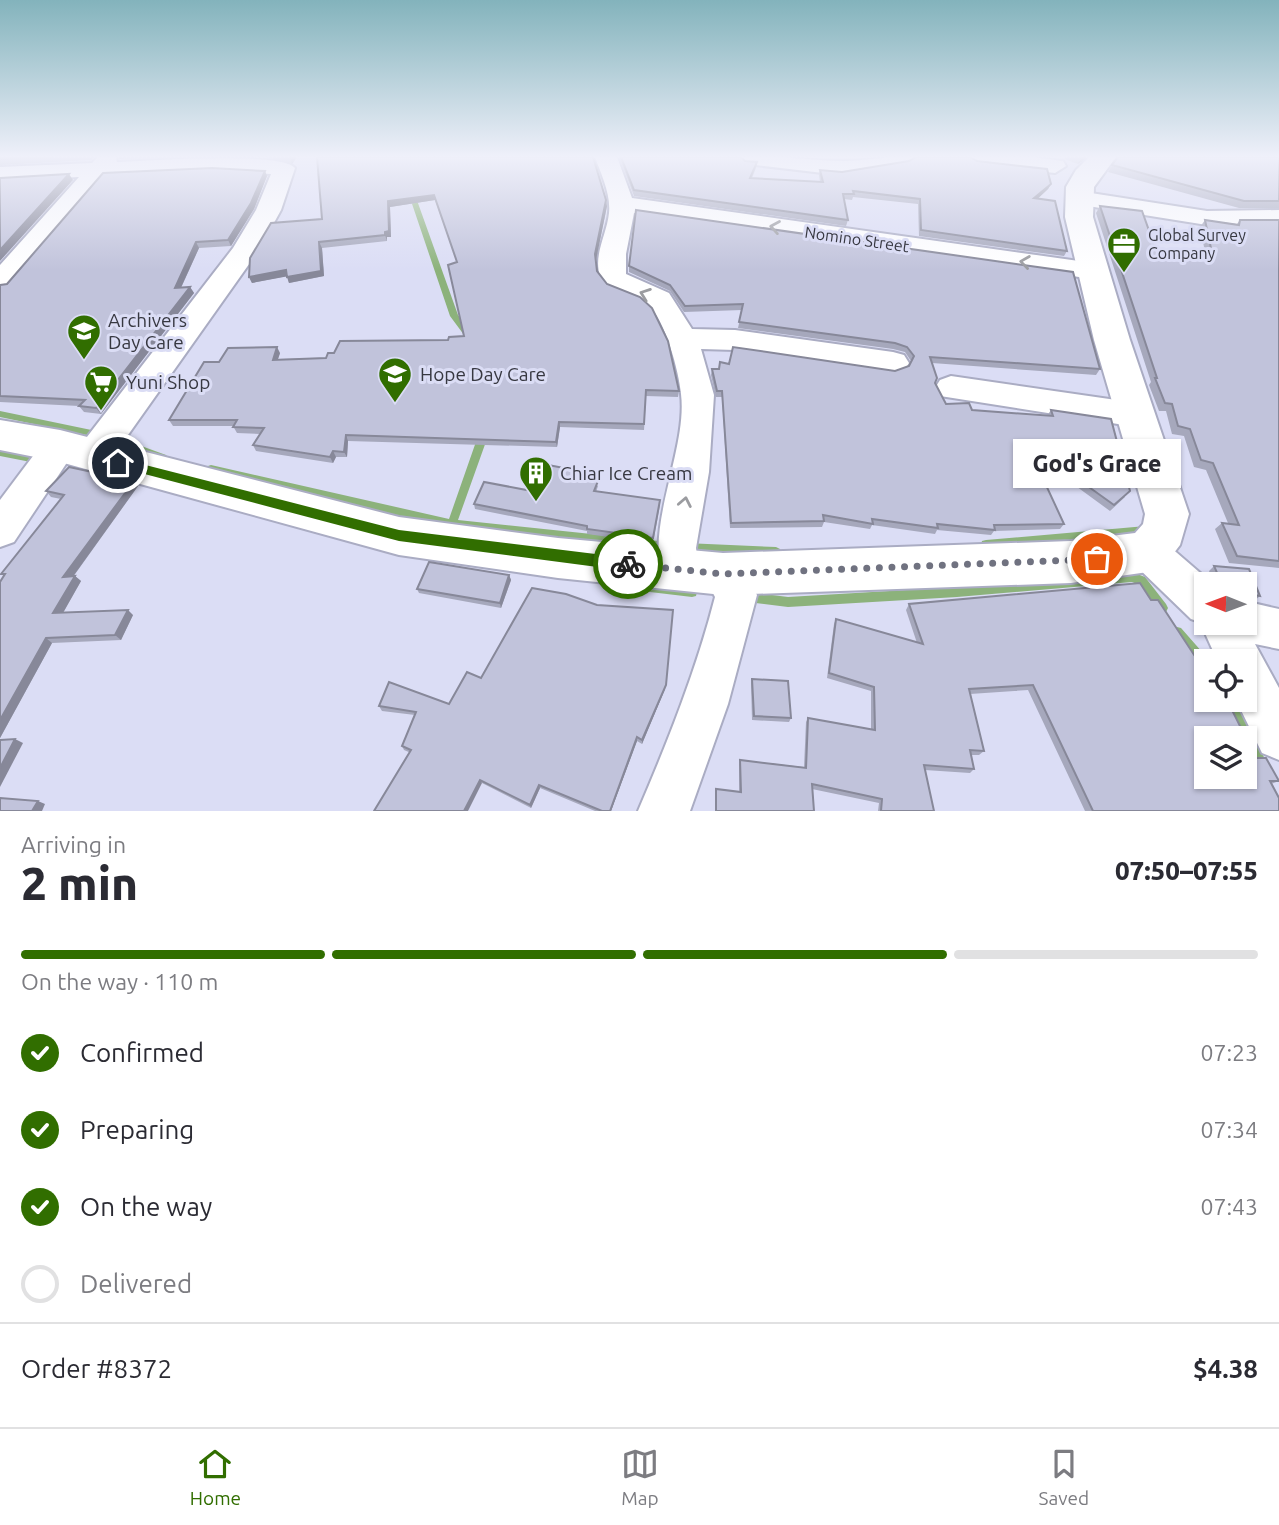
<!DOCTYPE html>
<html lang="en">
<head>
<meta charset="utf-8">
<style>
	:root { --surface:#fff; --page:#f7f7f7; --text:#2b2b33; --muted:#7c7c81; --line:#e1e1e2; --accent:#316e00 }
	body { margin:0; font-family:Ubuntu,sans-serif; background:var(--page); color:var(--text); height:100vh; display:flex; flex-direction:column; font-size:26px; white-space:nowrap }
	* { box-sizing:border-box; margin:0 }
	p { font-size:23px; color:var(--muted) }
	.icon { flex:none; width:38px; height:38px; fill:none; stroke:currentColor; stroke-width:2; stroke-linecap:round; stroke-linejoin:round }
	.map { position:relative; height:811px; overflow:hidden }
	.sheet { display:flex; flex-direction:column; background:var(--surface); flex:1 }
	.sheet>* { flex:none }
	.needle { width:46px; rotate:271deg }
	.buttons { position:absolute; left:1194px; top:572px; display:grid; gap:14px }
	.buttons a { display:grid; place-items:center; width:63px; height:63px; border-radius:0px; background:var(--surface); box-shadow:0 2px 5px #0004; font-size:35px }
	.pin { position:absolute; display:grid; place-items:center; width:60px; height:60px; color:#fff; margin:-30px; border:4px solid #fff; border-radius:50%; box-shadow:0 2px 7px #0007 }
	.courier { position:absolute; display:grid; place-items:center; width:70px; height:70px; margin:-35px; border:5px solid #316e00; border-radius:50%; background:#fff; color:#222; box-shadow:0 2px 9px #0007 }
	.bubble { position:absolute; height:49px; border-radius:0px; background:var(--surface); box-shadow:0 2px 5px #0004; font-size:23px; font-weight:800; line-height:49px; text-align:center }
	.overview em { font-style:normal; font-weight:800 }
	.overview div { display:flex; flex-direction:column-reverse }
	.overview { display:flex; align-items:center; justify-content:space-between; height:119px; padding:0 21px }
	h1 { font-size:46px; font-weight:800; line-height:52px }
	.bar { display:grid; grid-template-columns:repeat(4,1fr); gap:10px 7px; align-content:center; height:84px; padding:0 21px }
	.bar i { height:9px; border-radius:5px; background:var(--line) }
	.bar .on { background:var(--accent) }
	.bar p { grid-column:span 4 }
	.line { display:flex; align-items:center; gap:18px; padding:0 21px; border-top:2px solid var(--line) }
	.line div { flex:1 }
	ol { padding:0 21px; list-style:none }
	li { display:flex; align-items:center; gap:21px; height:77px }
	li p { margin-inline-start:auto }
	li .icon { padding:7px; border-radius:50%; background:var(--accent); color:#fff; stroke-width:4 }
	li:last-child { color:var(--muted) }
	li i { width:38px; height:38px; border:4px solid var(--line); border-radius:50% }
	.tabs { display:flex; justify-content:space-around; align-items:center; height:98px; border-top:2px solid var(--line); background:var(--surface); font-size:19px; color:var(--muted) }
	.tabs a { display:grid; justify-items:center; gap:4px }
	.tabs .on { color:var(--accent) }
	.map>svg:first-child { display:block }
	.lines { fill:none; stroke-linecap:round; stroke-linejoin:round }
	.stream { fill:#8cb27b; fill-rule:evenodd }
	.minor-casing { stroke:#aaacc3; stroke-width:4 }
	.tertiary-casing { stroke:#aaacc3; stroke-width:4 }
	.minor { fill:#fff; fill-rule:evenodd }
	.tertiary { fill:#fff; fill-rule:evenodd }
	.wall { fill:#a6a8bc }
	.shaded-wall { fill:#878899 }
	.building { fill:#c1c3db; stroke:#878899; stroke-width:2; fill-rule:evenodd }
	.oneway { stroke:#9b9ca0 }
	.route { fill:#316e00 }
	.done { stroke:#707280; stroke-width:7; stroke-dasharray:0 12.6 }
	.labels { text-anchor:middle; stroke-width:6; stroke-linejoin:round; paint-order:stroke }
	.far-poi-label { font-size:16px; fill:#373841; stroke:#dbddf5; text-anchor:start }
	.far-street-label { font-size:16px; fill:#373841; stroke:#dbddf5 }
	.poi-label { font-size:19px; fill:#373841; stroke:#dbddf5; text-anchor:start }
</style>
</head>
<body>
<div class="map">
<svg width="1279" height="811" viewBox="0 0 1279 811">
	<rect width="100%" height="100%" fill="#dbddf5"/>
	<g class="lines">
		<g class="stream">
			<polygon points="1085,157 1091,157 1085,162 1081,162 1081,160"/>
			<polygon points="411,190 414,192 458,315 473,335 474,337 473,339 467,339 450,316 408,192"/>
			<polygon points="0,411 101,432 104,433 106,435 104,437 101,438 0,417"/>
			<polygon points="483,433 486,434 488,436 458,520 668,542 672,544 673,547 672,550 668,552 452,528 211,473 208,472 206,469 208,466 211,465 449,519 478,436 480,434"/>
			<polygon points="114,436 166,455 168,458 166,461 163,462 111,441 109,439 111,437"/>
			<polygon points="0,448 41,456 44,457 46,460 44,463 41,464 0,456"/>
			<polygon points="1146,526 1150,527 1151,530 1150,533 1146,534 986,548 982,547 981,544 982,541 986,540"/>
			<polygon points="685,543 776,547 780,549 781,552 780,555 776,557 685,553 681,551 680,548 681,545"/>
			<polygon points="1132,572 1145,577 1166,604 1168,608 1166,612 1162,613 1158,612 1137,584 1132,582 957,597 788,607 747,602 743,601 742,597 743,593 747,592 788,597 957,587"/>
			<polygon points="608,577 692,587 696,588 697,592 696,596 692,597 608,587 604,585 603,582 604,579"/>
			<polygon points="1177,627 1181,628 1210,661 1206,662 1206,671 1202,669 1173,636 1171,632 1173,628"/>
			<polygon points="1222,700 1234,700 1266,761 1267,766 1266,771 1261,772 1256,771 1244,746 1244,738 1241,738"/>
		</g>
		<g class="minor-casing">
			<g id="minor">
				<path d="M98 157H116L117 162C144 161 283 151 295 168L281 210 259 250 106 466 93 470 80 466 75 456 80 446 233 248 256 210 271 174 215 171 105 176 10 288 0 290V265L79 177 0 181V167L92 163Z"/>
				<path d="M595 157H617L632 198 1093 263 1103 265 1107 271 1103 277 1093 279 634 213 626 254V274L669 293 692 329 735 330 893 352 904 355 909 363 904 371 893 374 735 350 701 349 714 395 709 472 696 548 699 569 693 582 679 587 665 582C642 532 688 450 681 394 679 372 665 319 648 305 632 292 608 298 600 276 593 255 607 234 609 213 611 194 601 174 595 157Z"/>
				<path d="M735 157C771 154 807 161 843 161 868 161 893 155 918 157L907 164 840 175 746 164Z"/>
				<polygon points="964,157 1031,157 1063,161 1066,166 1055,173 975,164"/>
				<polygon points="1078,191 1207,211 1279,210 1279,224 1207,225 1069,203 1066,198 1069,193"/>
				<polygon points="951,376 1137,403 1149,406 1154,415 1149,424 1137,427 940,396 935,388 940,380"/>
				<polygon points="60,432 72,436 78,446 14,542 0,547 0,500 48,436"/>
				<polygon points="1148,535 1162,540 1213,584 1206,584 1206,623 1244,623 1244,601 1279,609 1279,649 1255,644 1279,688 1279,760 1262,753 1236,700 1244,700 1244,662 1218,662 1200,622 1191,619 1134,564 1128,552 1134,540"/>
				<path d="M723 556 737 561 757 595 728 704 690 811H638C668 741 696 671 715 597L703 574 709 561Z"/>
			</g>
		</g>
		<g class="tertiary-casing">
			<polygon id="tertiary" points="1089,157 1116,157 1094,187 1093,217 1130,340 1189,514 1180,545 1164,566 1148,572 1071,583 723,595 558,578 399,555 60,462 0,450 0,420 60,430 399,517 558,538 723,553 1071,541 1135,533 1143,524 1145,514 1094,340 1065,217 1066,187 1076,170"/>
		</g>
		<use href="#minor" class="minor"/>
		<use href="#tertiary" class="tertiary"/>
	</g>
	<g class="wall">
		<polygon points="0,157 95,157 91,160 0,165"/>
		<polygon points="117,157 214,157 119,159"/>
		<polygon points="255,157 297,157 292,164 266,157"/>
		<polygon points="317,157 607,206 596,259 597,271 679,391 678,397 646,396 644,430 560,427 557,447 348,441 347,457 336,457 333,463 256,451 253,445 261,434 237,433 233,426 173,426 169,420 219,362 280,353 278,359 326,358 448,340 464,336 457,262 435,200 390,207 391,237 387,237 387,241 322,248 324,276 289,283 287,276 252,283 249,277 322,219"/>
		<polygon points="619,157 741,157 745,161 757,162 756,168 752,178 820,182 819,175 820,170 842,172 977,161 1051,184 1048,189 1037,199 1067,251 1064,256 919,236 918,204 853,197 852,200 844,199 848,220 846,226 634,196"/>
		<polygon points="1065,157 1087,157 1078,164 1064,159"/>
		<polygon points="1117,157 1279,157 1279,208 1239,208 1108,172"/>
		<polygon points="267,176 254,209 231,246 199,248 181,288 190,287 194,293 101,414 84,412 79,406 0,402 0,285 7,284"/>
		<polygon points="1100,206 1156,250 1205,252 1200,227 1205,220 1237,224 1240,220 1279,220 1279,568 1229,563 1215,529 1222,523 1228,523 1206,470 1194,467 1184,436 1172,434 1166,411 1159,411 1149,385 1151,382 1096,213"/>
		<polygon points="629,266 1100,369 1096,375 932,363 935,383 946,404 972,410 1047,416 1051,410 1125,497 1110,511 1032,454 1064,524 1060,529 994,531 991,535 937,530 935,534 872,525 870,529 824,522 822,527 730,528 722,397 716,397 711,375 712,369 719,369 729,364 895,371 909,366 911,361 905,352 893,349 738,328 742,310 684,312 670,291 629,272"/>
		<polygon points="590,473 590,479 598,486 596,492 660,505 653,543 587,534 587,531 475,509 474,504 532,491"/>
		<polygon points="138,486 73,577 75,576 81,581 63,613 133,615 121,640 52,643 0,738 0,582 4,576 1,574 61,499 51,497 46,491"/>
		<polygon points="1214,566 1249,569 1260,596 1254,601 1248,600 1248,603 1244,606 1244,584 1214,584 1209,571"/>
		<polygon points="509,575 511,580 501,608 419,593 417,589"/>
		<polygon points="909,604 1256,758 1279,781 1271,784 1279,811 1085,811 1028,690 970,694 984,751 979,755 971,755 974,769 970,773 925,770 934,811 878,811 879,803 812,789 814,811 715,811 716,789 739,792 739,764 740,760 804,767 806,722 808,718 871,729 871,691 827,678 834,624 836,619 917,643 906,610"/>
		<polygon points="481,678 665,689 642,744 637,741 611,811 595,811 540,788 531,808 482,783 404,750 402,746 415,715 382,711 379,706 449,704"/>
		<polygon points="752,679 791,718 789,722 752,720 751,683"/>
	</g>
	<g class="shaded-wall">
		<polygon points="291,157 297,157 292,164 290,158"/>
		<polygon points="1082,157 1087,157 1078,164 1081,158"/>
		<polygon points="265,171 267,176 254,209 231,246 228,240"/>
		<polygon points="69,174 73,180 0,261 0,250"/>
		<polygon points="1051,184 1048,189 1032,204 1034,198"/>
		<polygon points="434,195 435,200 390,207 391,237 387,237 387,241 385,235 388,201"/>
		<polygon points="606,200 607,206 596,260 595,254"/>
		<polygon points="196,242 199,248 178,294 175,288"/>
		<polygon points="319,242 322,248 324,276 289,283 287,277"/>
		<polygon points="286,270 289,276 252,283 249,277"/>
		<polygon points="190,287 194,293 101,414 96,408"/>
		<polygon points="277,347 280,353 276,365 273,360"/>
		<polygon points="559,422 560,427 557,447 556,442"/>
		<polygon points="346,435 348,441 347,457 344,452"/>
		<polygon points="333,451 336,457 333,463 330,457"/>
		<polygon points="134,481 138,486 69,582 63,577"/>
		<polygon points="509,575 511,580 501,608 500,603"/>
		<polygon points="75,576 81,581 60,618 53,613"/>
		<polygon points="128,610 133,615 121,640 115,635"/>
		<polygon points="672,615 665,689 642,744 642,740"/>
		<polygon points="46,638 52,643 0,738 0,720"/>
		<polygon points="637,737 637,741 611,811 610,811"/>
		<polygon points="15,739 23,743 0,787 0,768"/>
		<polygon points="480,780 482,783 468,811 464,811"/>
		<polygon points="539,785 540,788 531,808 530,805"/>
		<polygon points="38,801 45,804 42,811 32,811"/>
	</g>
	<g class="building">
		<polygon points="0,157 53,157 0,159"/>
		<polygon points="317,157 593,157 606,200 595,254 597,271 607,284 640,297 652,308 668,341 679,391 646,390 644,424 559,422 556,442 346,435 344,452 333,451 330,457 253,445 264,428 233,427 237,420 169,420 204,362 219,362 228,348 277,347 273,360 326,358 328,353 334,353 340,341 448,340 449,337 464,336 448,265 457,262 434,195 388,201 389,231 385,232 385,235 319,242 321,271 287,277 286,270 249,277 250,258 271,223 322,219"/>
		<polygon points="621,157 741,157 745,161 757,162 750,178 823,182 820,170 842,172 909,161 916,157 970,157 977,161 1047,169 1051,184 1034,198 1055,201 1067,251 921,230 920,199 853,191 854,194 843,194 848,220 634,190"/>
		<polygon points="1118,157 1279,157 1279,201 1244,201 1112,165"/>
		<polygon points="212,168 265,171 251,203 228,240 196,242 175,288 190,287 96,408 79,406 85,400 0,396 0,285 7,284 103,173"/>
		<polygon points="69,174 0,250 0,178"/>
		<polygon points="1100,206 1142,211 1156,250 1212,253 1205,220 1239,225 1240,220 1279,220 1279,561 1237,556 1222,523 1239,525 1213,463 1201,460 1190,429 1178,426 1172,404 1165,403 1155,378 1157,378"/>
		<polygon points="636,210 1073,272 1100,369 930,357 937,378 935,383 946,404 969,403 972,410 1053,416 1051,410 1111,419 1130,491 1114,505 1026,442 1064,524 994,525 995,530 937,524 938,528 872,519 873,524 823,515 824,521 731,523 722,391 717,391 712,369 719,369 720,362 729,364 733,347 895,371 909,366 914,356 907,347 895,343 739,322 743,304 685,306 670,285 629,266"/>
		<polygon points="543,464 590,473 588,479 598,481 594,491 660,500 653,538 587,529 587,526 474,504 484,482 532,491"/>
		<polygon points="69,467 134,481 63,577 75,576 53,613 128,610 115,635 46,638 0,720 0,582 5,574 1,574 64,495 46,491"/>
		<polygon points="429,562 509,575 500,603 417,589"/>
		<polygon points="1214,566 1249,569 1260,596 1249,594 1248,603 1244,602 1244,584 1222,584"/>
		<path d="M1140 583 1151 600H1158L1206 673V700H1227L1256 758H1266L1279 781H1270L1279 798V811H1093L1033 685 969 689 984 751 970 750 974 769 924 765 934 811H881L882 799 812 784 814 811H716V789L741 792 740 760 806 768 808 718 875 730 874 687 829 673 836 619 923 644 909 604ZM1206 738H1244V777H1206Z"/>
		<polygon points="532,588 566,594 597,605 673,610 666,685 642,740 637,737 610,811 602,811 539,785 530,805 480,780 464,811 374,811 411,750 402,746 416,712 379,706 389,682 449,704 467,672 481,678"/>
		<polygon points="752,679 788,681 791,718 754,716"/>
		<polygon points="15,739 0,768 0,740"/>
		<polygon points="0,798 38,801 32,811 0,811"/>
	</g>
	<defs><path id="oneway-chevron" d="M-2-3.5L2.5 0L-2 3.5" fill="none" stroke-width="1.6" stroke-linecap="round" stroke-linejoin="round" transform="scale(1.75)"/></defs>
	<g class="oneway">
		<use href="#oneway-chevron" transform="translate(775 227) rotate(-170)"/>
		<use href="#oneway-chevron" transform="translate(1025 262) rotate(-172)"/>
		<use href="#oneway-chevron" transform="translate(645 294) rotate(-160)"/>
		<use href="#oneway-chevron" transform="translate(685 502) rotate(-79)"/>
	</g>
	<linearGradient id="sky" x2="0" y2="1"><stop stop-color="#83b3bc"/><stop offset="0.58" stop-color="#eff0fa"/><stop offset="1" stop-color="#eff0fa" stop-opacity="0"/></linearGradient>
	<rect width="1279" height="270" fill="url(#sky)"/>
	<polygon class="route" points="118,458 399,530 628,558 635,564 628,571 399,541 114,466 114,460"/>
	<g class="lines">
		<polyline class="done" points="628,564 723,574 1097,559"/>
	</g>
	<defs>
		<g id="office-pin" transform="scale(1.75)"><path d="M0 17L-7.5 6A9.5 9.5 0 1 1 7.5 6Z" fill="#316e00" stroke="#dbddf5"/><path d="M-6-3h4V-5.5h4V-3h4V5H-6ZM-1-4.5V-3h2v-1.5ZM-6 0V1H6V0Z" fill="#fff"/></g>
		<g id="school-pin" transform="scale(1.75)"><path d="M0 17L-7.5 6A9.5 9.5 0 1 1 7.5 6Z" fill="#316e00" stroke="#dbddf5"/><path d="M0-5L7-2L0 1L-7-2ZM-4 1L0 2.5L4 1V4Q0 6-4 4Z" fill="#fff"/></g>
		<g id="supermarket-pin" transform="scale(1.75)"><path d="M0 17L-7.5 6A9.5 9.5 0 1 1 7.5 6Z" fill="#316e00" stroke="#dbddf5"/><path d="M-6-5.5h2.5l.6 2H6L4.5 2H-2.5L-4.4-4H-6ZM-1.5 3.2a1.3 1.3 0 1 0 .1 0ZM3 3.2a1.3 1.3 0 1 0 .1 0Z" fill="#fff"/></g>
		<g id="building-pin" transform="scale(1.75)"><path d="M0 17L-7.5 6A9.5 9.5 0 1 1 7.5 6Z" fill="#316e00" stroke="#dbddf5"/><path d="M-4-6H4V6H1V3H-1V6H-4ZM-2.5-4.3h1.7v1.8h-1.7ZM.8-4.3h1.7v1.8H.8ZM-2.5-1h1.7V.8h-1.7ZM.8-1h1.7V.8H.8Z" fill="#fff"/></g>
	</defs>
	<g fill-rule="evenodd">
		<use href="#office-pin" x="1124" y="244"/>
		<use href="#school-pin" x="84" y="331"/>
		<use href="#school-pin" x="395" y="374"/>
		<use href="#supermarket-pin" x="101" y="382"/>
		<use href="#building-pin" x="536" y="473"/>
	</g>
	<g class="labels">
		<g class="far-poi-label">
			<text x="1148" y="241">Global Survey<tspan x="1148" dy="18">Company</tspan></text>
		</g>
		<g class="far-street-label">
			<text transform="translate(857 239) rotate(8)" y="6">Nomino Street</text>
		</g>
		<g class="poi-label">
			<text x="108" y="327">Archivers<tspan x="108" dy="22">Day Care</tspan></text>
			<text x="420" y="381">Hope Day Care</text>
			<text x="126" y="389">Yuni Shop</text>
			<text x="560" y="480">Chiar Ice Cream</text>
		</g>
	</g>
</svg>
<div class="buttons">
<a><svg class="needle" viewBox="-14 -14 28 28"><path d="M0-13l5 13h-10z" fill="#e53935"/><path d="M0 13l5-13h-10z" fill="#7c7c81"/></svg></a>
<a><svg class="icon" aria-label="locate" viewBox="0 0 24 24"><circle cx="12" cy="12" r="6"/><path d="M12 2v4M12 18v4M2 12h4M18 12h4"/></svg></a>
<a><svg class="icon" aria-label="layers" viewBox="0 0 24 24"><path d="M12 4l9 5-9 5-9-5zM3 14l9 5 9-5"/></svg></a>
</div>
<div class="pin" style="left:1097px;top:559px;background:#ea580c"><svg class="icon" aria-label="bag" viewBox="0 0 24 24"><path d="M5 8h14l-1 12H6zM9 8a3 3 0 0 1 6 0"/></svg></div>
<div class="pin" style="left:118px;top:463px;background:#1f2937"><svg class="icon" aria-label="home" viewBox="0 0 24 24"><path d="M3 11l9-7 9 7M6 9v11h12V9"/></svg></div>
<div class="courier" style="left:628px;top:564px"><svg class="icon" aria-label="bike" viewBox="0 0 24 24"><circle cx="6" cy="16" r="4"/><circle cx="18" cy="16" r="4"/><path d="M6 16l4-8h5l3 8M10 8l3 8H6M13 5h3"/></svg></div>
<div class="bubble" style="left:1013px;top:439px;width:168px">God's Grace</div>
</div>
<section class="sheet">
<div class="overview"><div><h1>2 min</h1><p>Arriving in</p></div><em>07:50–07:55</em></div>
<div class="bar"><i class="on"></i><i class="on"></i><i class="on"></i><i></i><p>On the way · 110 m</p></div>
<ol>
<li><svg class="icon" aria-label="check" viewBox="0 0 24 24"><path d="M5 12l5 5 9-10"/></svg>Confirmed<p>07:23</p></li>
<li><svg class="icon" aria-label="check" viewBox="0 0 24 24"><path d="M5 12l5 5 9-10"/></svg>Preparing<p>07:34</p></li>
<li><svg class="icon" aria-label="check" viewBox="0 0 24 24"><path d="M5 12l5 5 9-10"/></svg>On the way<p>07:43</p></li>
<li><i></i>Delivered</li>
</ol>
<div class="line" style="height:91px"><div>Order #8372</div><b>$4.38</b></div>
</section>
<nav class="tabs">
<a class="on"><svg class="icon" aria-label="home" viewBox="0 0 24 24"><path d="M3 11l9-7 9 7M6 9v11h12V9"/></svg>Home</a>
<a><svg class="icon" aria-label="map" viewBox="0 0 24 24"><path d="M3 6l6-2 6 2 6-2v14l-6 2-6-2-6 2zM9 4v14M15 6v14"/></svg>Map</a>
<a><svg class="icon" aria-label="saved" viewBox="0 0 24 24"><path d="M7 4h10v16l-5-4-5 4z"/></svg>Saved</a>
</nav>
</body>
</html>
